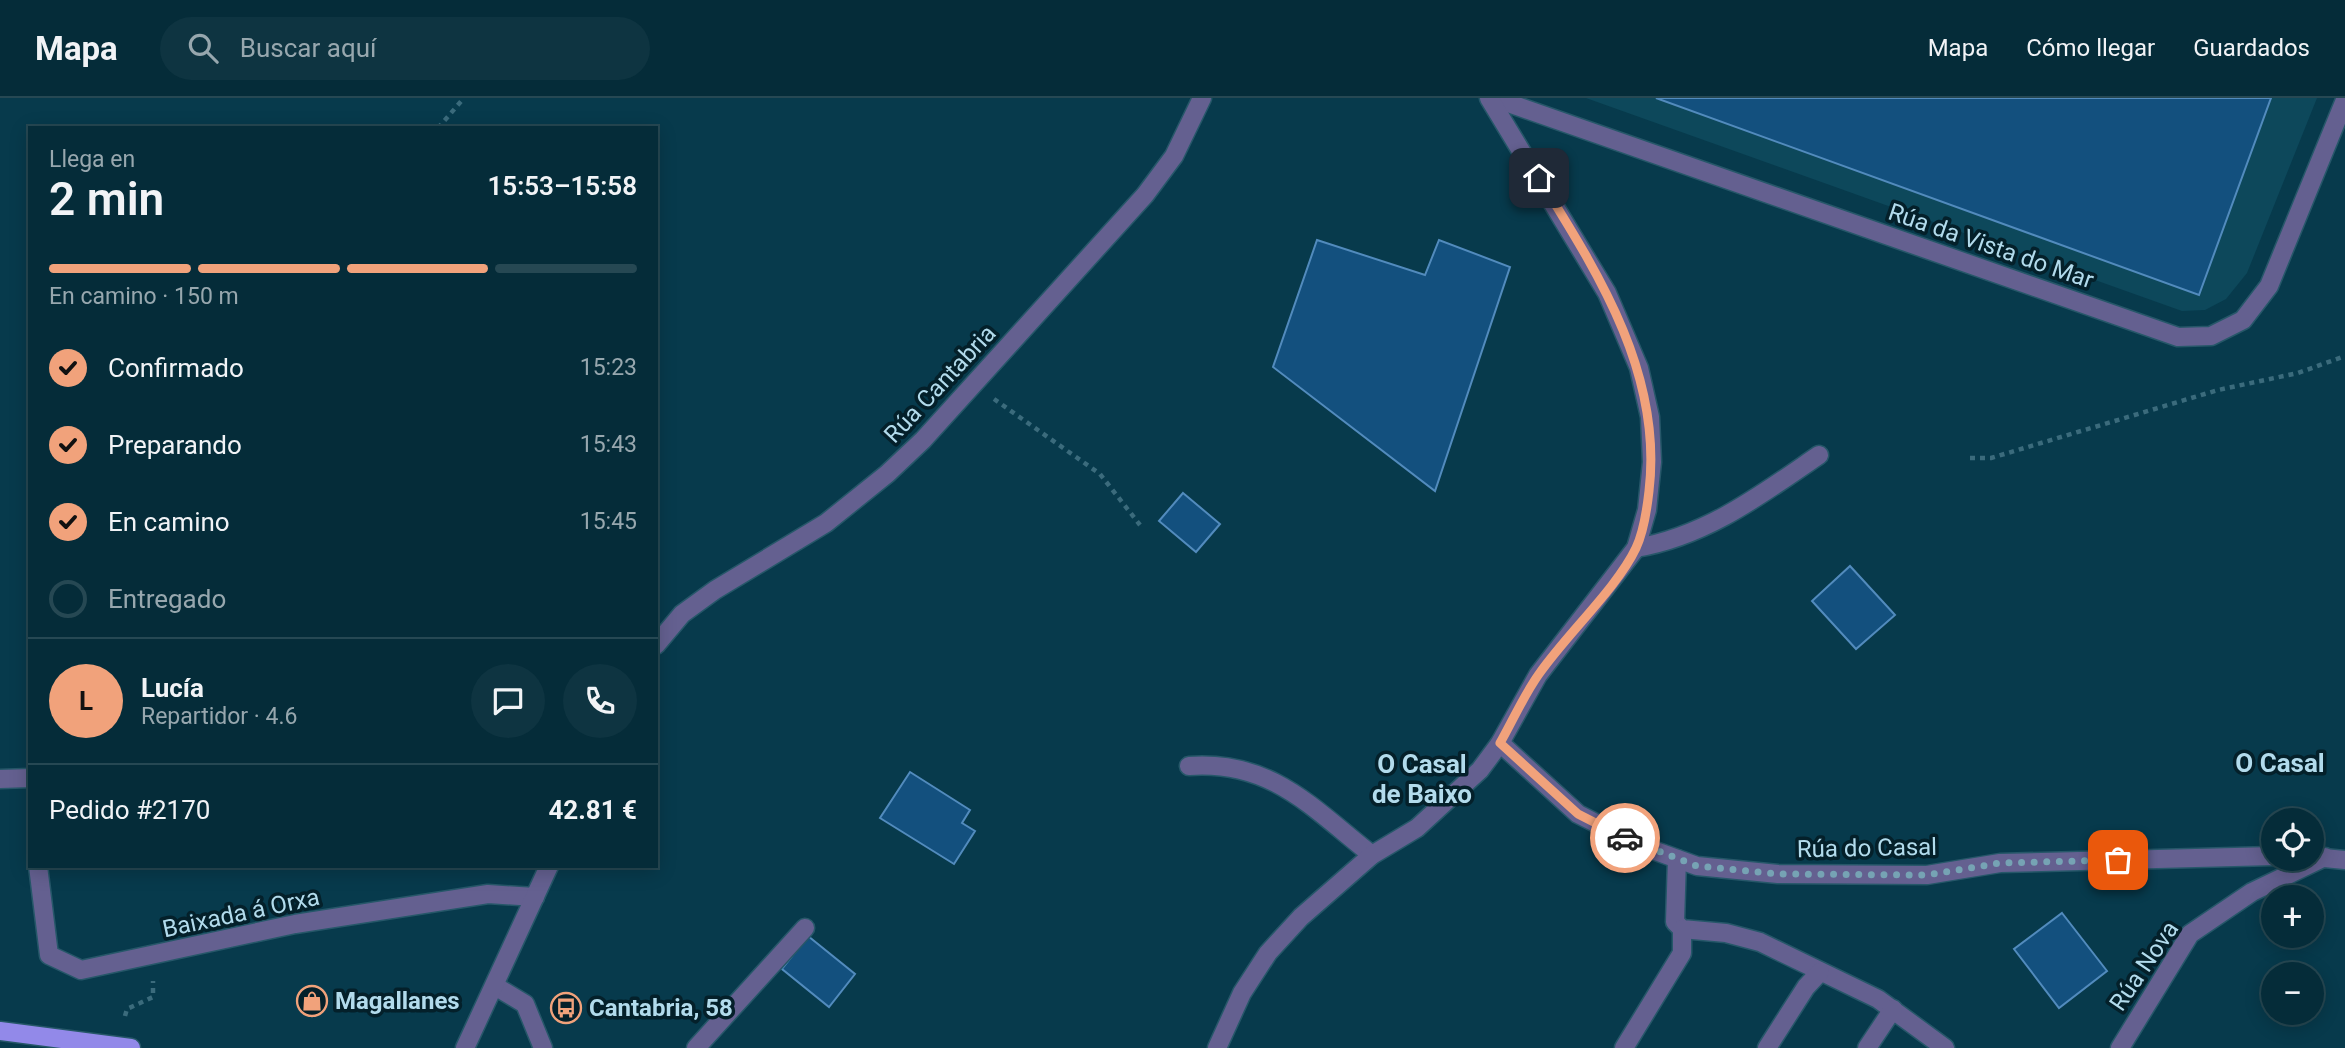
<!DOCTYPE html>
<html lang="es">
<head>
<meta charset="utf-8">
<style>
	:root { --surface:#052c39; --page:#0e3441; --text:#f1f3f6; --muted:#97a7ae; --line:#264853; --accent:#f1a27b }
	body { margin:0; font-family:Roboto,sans-serif; background:var(--page); color:var(--text); height:100vh; display:flex; flex-direction:column; font-size:26px; white-space:nowrap }
	* { box-sizing:border-box; margin:0 }
	p { font-size:23px; color:var(--muted) }
	.icon { flex:none; width:38px; height:38px; fill:none; stroke:currentColor; stroke-width:2; stroke-linecap:round; stroke-linejoin:round }
	.map { position:relative; flex:1; overflow:hidden }
	.side { position:absolute; left:28px; top:28px; width:630px; height:742px; display:flex; flex-direction:column; background:var(--surface); border-radius:0px; box-shadow:0 4px 18px #0003,0 0 0 2px var(--line) }
	.side>* { flex:none }
	.buttons { position:absolute; left:2261px; top:710px; display:grid; gap:14px }
	.buttons a { display:grid; place-items:center; width:63px; height:63px; border-radius:50%; background:var(--surface); box-shadow:0 4px 18px #0003,0 0 0 2px var(--line); font-size:35px }
	.pin { position:absolute; display:grid; place-items:center; width:60px; height:60px; color:#fff; margin:-30px; border-radius:14px; box-shadow:0 4px 10px #0006 }
	.courier { position:absolute; display:grid; place-items:center; width:70px; height:70px; margin:-35px; border:5px solid #f1a27b; border-radius:50%; background:#fff; color:#222; box-shadow:0 2px 9px #0007 }
	.head em { font-style:normal; font-weight:600 }
	.head div { display:flex; flex-direction:column-reverse }
	.head { display:flex; align-items:center; justify-content:space-between; height:119px; padding:0 21px }
	h1 { font-size:46px; font-weight:600; line-height:52px }
	.bar { display:grid; grid-template-columns:repeat(4,1fr); gap:10px 7px; align-content:center; height:84px; padding:0 21px }
	.bar i { height:9px; border-radius:5px; background:var(--line) }
	.bar .active { background:var(--accent) }
	.bar p { grid-column:span 4 }
	.line { display:flex; align-items:center; gap:18px; padding:0 21px; border-top:2px solid var(--line) }
	.line div { flex:1 }
	.round { display:grid; place-items:center; flex:none; width:74px; height:74px; border-radius:37px; background:var(--page) }
	ol { padding:0 21px; list-style:none }
	li { display:flex; align-items:center; gap:21px; height:77px }
	li p { margin-inline-start:auto }
	li .icon { padding:7px; border-radius:50%; background:var(--accent); color:#111; stroke-width:4 }
	li:last-child { color:var(--muted) }
	li i { width:38px; height:38px; border:4px solid var(--line); border-radius:50% }
	header { display:flex; align-items:center; gap:42px; box-sizing:border-box; height:98px; padding:0 35px; background:var(--surface); border-bottom:2px solid var(--line) }
	header strong { font-size:33px }
	nav { display:flex; gap:38px; margin-inline-start:auto; font-size:24px }
	.search { width:490px; height:63px; background:var(--page); display:flex; align-items:center; gap:18px; box-sizing:border-box; padding:0 24px; border-radius:38px; color:var(--muted); font-size:26px }
	.map>svg:first-child { display:block }
	.built { fill:#0d485b }
	.building { fill:#13507e; stroke:#528bbd; stroke-width:2 }
	.lines { fill:none; stroke-linecap:round; stroke-linejoin:round }
	.minor-casing { stroke:#265769; stroke-width:21 }
	.primary-casing { stroke:#265769; stroke-width:21 }
	.path { stroke:#3b6b7c; stroke-width:4.5; stroke-dasharray:5 5; stroke-linecap:butt }
	.minor { stroke:#646090; stroke-width:18 }
	.primary { stroke:#9289e9; stroke-width:18 }
	.done { stroke:#76a3b4; stroke-width:7; stroke-dasharray:0 12.6 }
	.route { stroke:#f1a27b; stroke-width:9 }
	.labels { text-anchor:middle; stroke-width:7; stroke-linejoin:round; paint-order:stroke }
	.street-label { font-size:24px; fill:#b2dbec; stroke:#04202a }
	.poi-label { font-size:24px; font-weight:bold; fill:#b2dbec; stroke:#04202a; text-anchor:start }
	.neighbourhood-label { font-size:26px; font-weight:bold; fill:#b2dbec; stroke:#04202a }
</style>
</head>
<body>
<header>
<strong>Mapa</strong>
<div class="search"><svg class="icon" aria-label="search" viewBox="0 0 24 24"><circle cx="10" cy="10" r="6"/><path d="M15 15l6 6"/></svg>Buscar aquí</div>
<nav><a>Mapa</a><a>Cómo llegar</a><a>Guardados</a></nav>
</header>
<div class="map">
<svg width="2345" height="950" viewBox="0 0 2345 950">
	<rect width="100%" height="100%" fill="#073a4c"/>
	<polygon class="built" points="1586,0 2317,0 2247,175 2226,201 2205,212 2182,213"/>
	<g class="building">
		<polygon points="1656,0 2271,0 2199,197"/>
		<polygon points="1317,142 1425,177 1439,142 1510,169 1435,393 1273,269"/>
		<polygon points="1183,395 1220,426 1196,454 1159,423"/>
		<polygon points="1850,468 1895,517 1856,551 1812,503"/>
		<polygon points="910,674 970,712 962,725 975,733 954,766 880,720"/>
		<polygon points="2062,815 2107,873 2059,910 2014,851"/>
		<polygon points="808,838 855,876 829,909 782,871"/>
	</g>
	<g class="lines">
		<g class="minor-casing">
			<g id="minor">
				<polyline points="1494,0 2178,239 2211,238 2243,222 2269,188 2345,2"/>
				<path d="M1636 450C1707 438 1762 396 1819 357"/>
				<polyline points="656,547 682,516 715,492 826,425 887,376 923,342 1145,97 1174,58 1202,0"/>
				<polyline points="1500,645 1578,716 1639,747 1697,768 1778,776 1927,777 2000,765 2273,758"/>
				<path d="M1189 668C1272 662 1312 710 1372 757"/>
				<polyline points="0,681 30,680"/>
				<polyline points="2314,759 2345,762"/>
				<polyline points="1677,761 1675,824 1682,831 1726,835 1760,844 1878,901 1945,950"/>
				<polyline points="38,768 49,857 81,872 295,826 488,796 535,799"/>
				<polyline points="495,888 525,906 543,950"/>
				<polyline points="465,950 549,768"/>
				<polyline points="696,950 805,830"/>
				<polyline points="1217,950 1242,895 1268,855 1301,819 1372,757 1417,730 1480,672 1500,645 1538,577 1636,450 1647,412 1652,364 1650,319 1639,270 1607,195 1489,0"/>
				<polyline points="1624,950 1682,855 1682,831"/>
				<polyline points="1767,950 1806,889 1820,874"/>
				<polyline points="1867,950 1893,911"/>
				<polyline points="2120,950 2190,836 2252,794 2325,759"/>
			</g>
		</g>
		<g class="primary-casing">
			<polyline id="primary" points="0,933 131,950"/>
		</g>
		<g class="path">
			<polyline points="438,30 464,0"/>
			<polyline points="994,301 1100,376 1140,427"/>
			<polyline points="1970,360 1991,360 2218,292 2298,275 2345,258"/>
			<polyline points="125,918 127,911 153,899 153,883"/>
		</g>
		<use href="#minor" class="minor"/>
		<use href="#primary" class="primary"/>
	</g>
	<g class="lines">
		<polyline class="done" points="1625,740 1697,768 1778,776 1927,777 2000,765 2118,762"/>
		<path class="route" d="M1539 80C1598 175 1663 276 1649 393 1647 411 1644 433 1636 450 1617 490 1566 537 1539 576 1524 597 1513 622 1500 645L1578 716 1625 740"/>
	</g>
	<defs>
		<g id="shop-ring" transform="scale(1.575)"><circle r="9.5" fill="#04202a" stroke="#f1a27b" stroke-width="1.5"/><path d="M-5-2.5h2.3a2.7 3.5 0 0 1 5.4 0H5L5.5 6h-11ZM-1.5-2.5h3a1.5 2.3 0 0 0-3 0Z" fill="#f1a27b"/></g>
		<g id="bus-ring" transform="scale(1.575)"><circle r="9.5" fill="#04202a" stroke="#f1a27b" stroke-width="1.5"/><path d="M-5-6H5V4H4V6H2V4H-2V6H-4V4H-5ZM-3.5-4V0h7V-4ZM-3.5 1.2v1.5H-2V1.2ZM2 1.2v1.5H3.5V1.2Z" fill="#f1a27b"/></g>
	</defs>
	<g fill-rule="evenodd">
		<use href="#shop-ring" x="312" y="903"/>
		<use href="#bus-ring" x="566" y="910"/>
	</g>
	<g class="labels">
		<g class="street-label">
			<text transform="translate(1991 148) rotate(19)" y="8">Rúa da Vista do Mar</text>
			<text transform="translate(940 286) rotate(-47)" y="8">Rúa Cantabria</text>
			<text transform="translate(1867 750) rotate(-1)" y="8">Rúa do Casal</text>
			<text transform="translate(241 815) rotate(-12)" y="8">Baixada á Orxa</text>
			<text transform="translate(2144 868) rotate(-56)" y="8">Rúa Nova</text>
		</g>
		<g class="poi-label">
			<text x="335" y="911">Magallanes</text>
			<text x="589" y="918">Cantabria, 58</text>
		</g>
		<g class="neighbourhood-label">
			<text x="2280" y="674">O Casal</text>
			<text x="1422" y="675">O Casal<tspan x="1422" dy="30">de Baixo</tspan></text>
		</g>
	</g>
</svg>
<div class="buttons">
<a><svg class="icon" aria-label="locate" viewBox="0 0 24 24"><circle cx="12" cy="12" r="6"/><path d="M12 2v4M12 18v4M2 12h4M18 12h4"/></svg></a>
<a>+</a>
<a>−</a>
</div>
<div class="pin" style="left:2118px;top:762px;background:#ea580c"><svg class="icon" aria-label="bag" viewBox="0 0 24 24"><path d="M5 8h14l-1 12H6zM9 8a3 3 0 0 1 6 0"/></svg></div>
<div class="pin" style="left:1539px;top:80px;background:#1f2937"><svg class="icon" aria-label="home" viewBox="0 0 24 24"><path d="M3 11l9-7 9 7M6 9v11h12V9"/></svg></div>
<div class="courier" style="left:1625px;top:740px"><svg class="icon" aria-label="car" viewBox="0 0 24 24"><path d="M5 17H2v-5l4-1 3-4h7l3 4 3 1v5h-3M9 17h6M6 11h13"/><circle cx="7" cy="17" r="2"/><circle cx="17" cy="17" r="2"/></svg></div>
<section class="side">
<div class="head"><div><h1>2 min</h1><p>Llega en</p></div><em>15:53–15:58</em></div>
<div class="bar"><i class="active"></i><i class="active"></i><i class="active"></i><i></i><p>En camino · 150 m</p></div>
<ol>
<li><svg class="icon" aria-label="check" viewBox="0 0 24 24"><path d="M5 12l5 5 9-10"/></svg>Confirmado<p>15:23</p></li>
<li><svg class="icon" aria-label="check" viewBox="0 0 24 24"><path d="M5 12l5 5 9-10"/></svg>Preparando<p>15:43</p></li>
<li><svg class="icon" aria-label="check" viewBox="0 0 24 24"><path d="M5 12l5 5 9-10"/></svg>En camino<p>15:45</p></li>
<li><i></i>Entregado</li>
</ol>
<div class="line" style="height:126px"><b class="round" style="background:var(--accent);color:#111">L</b><div><b>Lucía</b><p>Repartidor · 4.6</p></div><a class="round"><svg class="icon" aria-label="chat" viewBox="0 0 24 24"><path d="M4 5h16v11H9l-5 4z"/></svg></a><a class="round"><svg class="icon" aria-label="phone" viewBox="0 0 24 24"><path d="M5 4h4l2 5-3 2q2 4 5 5l2-3 5 2v4C11 20 4 13 5 4z"/></svg></a></div>
<div class="line" style="height:91px"><div>Pedido #2170</div><b>42.81 €</b></div>
</section>
</div>
</body>
</html>
